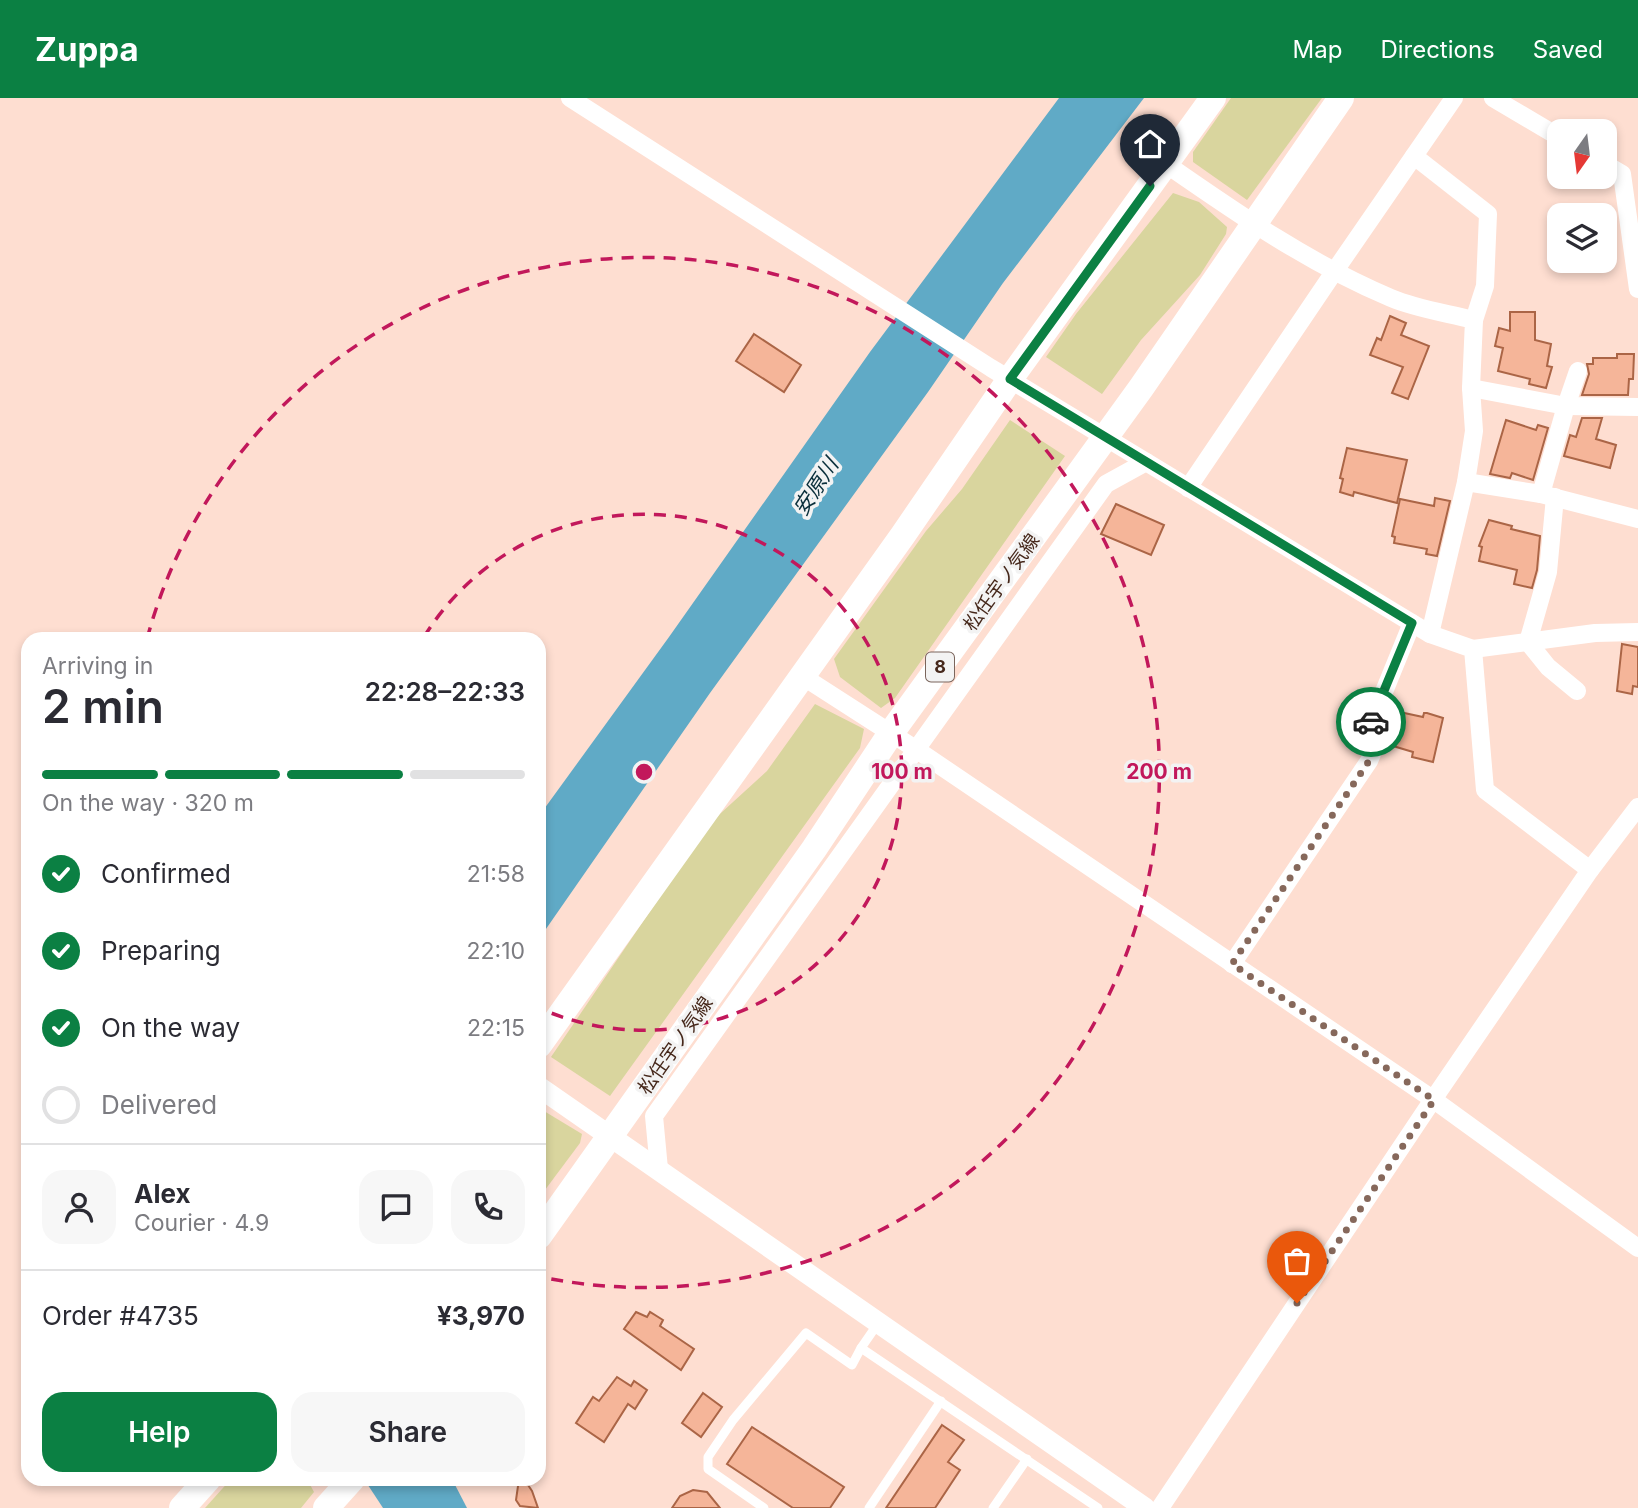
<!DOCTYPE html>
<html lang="en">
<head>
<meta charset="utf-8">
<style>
	:root { --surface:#fff; --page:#f7f7f7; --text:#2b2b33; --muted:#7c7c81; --line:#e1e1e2; --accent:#0b8043 }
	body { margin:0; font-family:Inter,"Noto Sans JP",sans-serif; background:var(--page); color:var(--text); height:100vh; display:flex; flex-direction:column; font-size:26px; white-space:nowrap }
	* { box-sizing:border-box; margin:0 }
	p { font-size:23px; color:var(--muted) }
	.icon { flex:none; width:38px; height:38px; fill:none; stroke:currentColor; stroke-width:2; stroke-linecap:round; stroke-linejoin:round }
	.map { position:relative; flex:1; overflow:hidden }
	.panel { position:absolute; left:21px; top:534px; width:525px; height:854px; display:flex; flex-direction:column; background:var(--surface); border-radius:21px; box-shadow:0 4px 10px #0003 }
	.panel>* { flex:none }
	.needle { width:46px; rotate:194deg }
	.controls { position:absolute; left:1547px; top:21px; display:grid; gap:14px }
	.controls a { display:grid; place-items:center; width:70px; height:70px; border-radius:14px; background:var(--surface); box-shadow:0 4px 10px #0003; font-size:35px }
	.pin { position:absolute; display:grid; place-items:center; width:60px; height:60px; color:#fff; margin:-72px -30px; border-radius:50% 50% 50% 0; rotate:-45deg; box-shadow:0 0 7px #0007 }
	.pin .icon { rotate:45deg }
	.courier { position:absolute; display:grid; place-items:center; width:70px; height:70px; margin:-35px; border:5px solid #0b8043; border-radius:50%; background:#fff; color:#222; box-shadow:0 2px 9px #0007 }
	.overview em { font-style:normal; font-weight:600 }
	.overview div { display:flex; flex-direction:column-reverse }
	.overview { display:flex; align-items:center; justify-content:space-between; height:119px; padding:0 21px }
	h1 { font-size:46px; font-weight:600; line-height:52px }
	.bar { display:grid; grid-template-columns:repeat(4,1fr); gap:10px 7px; align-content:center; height:84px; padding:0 21px }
	.bar i { height:9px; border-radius:5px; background:var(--line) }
	.bar .active { background:var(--accent) }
	.bar p { grid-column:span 4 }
	.line { display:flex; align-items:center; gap:18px; padding:0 21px; border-top:2px solid var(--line) }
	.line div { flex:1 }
	.round { display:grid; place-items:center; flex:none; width:74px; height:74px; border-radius:21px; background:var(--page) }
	ol { padding:0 21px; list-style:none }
	li { display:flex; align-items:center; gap:21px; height:77px }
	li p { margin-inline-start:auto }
	li .icon { padding:7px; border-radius:50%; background:var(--accent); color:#fff; stroke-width:4 }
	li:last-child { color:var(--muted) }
	li i { width:38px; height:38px; border:4px solid var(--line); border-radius:50% }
	.primary-button { display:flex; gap:14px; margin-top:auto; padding:14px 21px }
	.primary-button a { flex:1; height:80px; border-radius:21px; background:var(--accent); color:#fff; font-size:28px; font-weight:600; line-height:80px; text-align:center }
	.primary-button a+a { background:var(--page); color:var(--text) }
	header { display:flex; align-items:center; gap:42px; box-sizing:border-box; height:98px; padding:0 35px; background:var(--accent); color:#fff }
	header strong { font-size:33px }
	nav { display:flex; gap:38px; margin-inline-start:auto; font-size:24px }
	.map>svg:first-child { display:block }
	.green { fill:#d9d59e }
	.water { fill:#60aac6 }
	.building { fill:#f5b599; stroke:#ab6546; stroke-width:2 }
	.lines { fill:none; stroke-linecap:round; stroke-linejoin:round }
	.service { stroke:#fff; stroke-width:9 }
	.minor { stroke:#fff; stroke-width:18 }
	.tertiary { stroke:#fff; stroke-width:21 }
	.primary { stroke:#fff; stroke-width:26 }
	.done { stroke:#86685b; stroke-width:7; stroke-dasharray:0 12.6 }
	.route { stroke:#0b8043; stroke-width:9 }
	.ring { fill:none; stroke:#c2185b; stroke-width:3.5; stroke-dasharray:12 9 }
	.labels { text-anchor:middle; stroke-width:7; stroke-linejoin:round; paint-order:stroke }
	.shield { fill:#f3f3f3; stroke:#7a655c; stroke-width:2 }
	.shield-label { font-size:18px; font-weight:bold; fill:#46281b }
	.street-label { font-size:19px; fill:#46281b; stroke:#f3f3f3 }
	.water-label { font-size:21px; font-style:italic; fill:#0a2f3b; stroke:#f3f3f3 }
	.centre { fill:#c2185b; stroke:#f3f3f3; stroke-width:3.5 }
	.ring-label { font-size:21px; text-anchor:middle; font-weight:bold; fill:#c2185b; stroke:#f3f3f3; stroke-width:7; stroke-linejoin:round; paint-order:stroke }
</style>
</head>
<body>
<header>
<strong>Zuppa</strong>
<nav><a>Map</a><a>Directions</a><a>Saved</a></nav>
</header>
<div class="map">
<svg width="1638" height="1410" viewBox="0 0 1638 1410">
	<rect width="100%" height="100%" fill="#feded1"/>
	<g class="green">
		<polygon points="1231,0 1322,0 1247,102 1193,64 1193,54"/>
		<polygon points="1173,95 1199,104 1227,129 1226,136 1200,177 1141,242 1102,296 1046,259 1076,216"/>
		<polygon points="1010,322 1065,358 895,600 881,610 840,579 834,561 926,433 962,391"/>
		<polygon points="815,606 864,631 860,650 610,998 551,959 710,725 767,673"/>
		<polygon points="539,1010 582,1036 580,1045 539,1100"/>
		<polygon points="231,1381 307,1381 314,1394 301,1410 205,1410"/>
	</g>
	<g class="water">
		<polygon points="1059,0 1144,0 1003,185 928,294 710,595 539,841 539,718 669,539 870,254"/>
		<polygon points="364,1381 452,1381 467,1410 383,1410"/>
	</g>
	<g class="building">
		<polygon points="1510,214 1535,214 1535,242 1551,246 1547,268 1552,269 1546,290 1529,286 1530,281 1498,273 1503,250 1495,248 1499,230 1510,233"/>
		<polygon points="1390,218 1406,225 1401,237 1429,248 1408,301 1392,295 1403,269 1370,257 1377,240 1381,242"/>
		<polygon points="754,236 801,267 784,294 736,263"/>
		<polygon points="1617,256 1634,256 1633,281 1629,281 1628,297 1582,297 1589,276 1587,266 1593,266 1593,260 1617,260"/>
		<polygon points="1582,320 1602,320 1596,341 1616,347 1610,370 1564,358 1570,337 1576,339"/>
		<polygon points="1506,322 1536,332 1538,327 1548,330 1533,382 1512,375 1510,380 1490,376"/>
		<polygon points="1347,350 1407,362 1397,405 1354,394 1353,398 1340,394 1343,381 1340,380"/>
		<polygon points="1435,400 1450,403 1437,458 1426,456 1427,451 1394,445 1395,439 1392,438 1400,401 1434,408"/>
		<polygon points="1116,406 1164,427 1151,457 1101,436"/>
		<polygon points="1489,422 1512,428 1511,431 1540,438 1537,472 1532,490 1514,486 1517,472 1479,463 1482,449 1479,448"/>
		<polygon points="1622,546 1638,549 1638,589 1633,588 1632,596 1617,593"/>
		<polygon points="1395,613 1423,619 1424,615 1427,615 1443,620 1433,664 1412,659 1413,654 1393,648 1397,631 1391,629"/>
		<polygon points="636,1214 647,1219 650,1214 663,1222 660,1228 694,1251 681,1272 624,1231"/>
		<polygon points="617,1279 631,1288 634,1283 647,1292 635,1311 628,1306 604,1344 576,1325 593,1299 599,1303"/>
		<polygon points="703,1295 722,1309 701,1339 682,1325"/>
		<polygon points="942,1327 964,1342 948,1364 960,1372 935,1410 886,1410"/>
		<polygon points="752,1329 844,1389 830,1410 793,1410 727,1366"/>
		<polygon points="519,1381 524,1381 532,1393 538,1410 520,1408 516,1402"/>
		<polygon points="693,1392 707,1394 720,1410 672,1410 680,1398"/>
	</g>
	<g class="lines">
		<g class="service">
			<polyline points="879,1224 861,1250 1098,1410"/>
			<polyline points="764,1410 708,1371 708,1359 733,1322 806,1235 852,1267 861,1250"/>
			<polyline points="869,1410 941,1303"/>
			<polyline points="993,1410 1027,1361"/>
		</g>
		<g class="minor">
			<polyline points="570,0 991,270 1430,536 1473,551 1485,692 1590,772 1430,1006 1160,1410"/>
			<polyline points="1493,0 1559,39"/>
			<polyline points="1414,58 1488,116 1485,188 1474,222"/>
			<path d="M1166 66C1238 116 1310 166 1391 200 1417 211 1447 215 1474 222L1471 290 1474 333 1466 384 1430 536"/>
			<polyline points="1605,66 1622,76 1638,191"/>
			<polyline points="1471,290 1566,308 1638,309"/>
			<polyline points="1466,384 1541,396 1638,421"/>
			<polyline points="1188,390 1334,174 1454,0"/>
			<polyline points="1541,396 1566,308 1578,273"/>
			<polyline points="1555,399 1548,474 1528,544 1548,569 1577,593"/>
			<polyline points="1473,551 1595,535 1638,534"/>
			<polyline points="802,578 917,652 1434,1002 1638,1150"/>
			<polyline points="1590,772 1638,709"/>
			<polyline points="1232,866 1369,663 1374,651 1370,628 1412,525"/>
			<polyline points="659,1071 654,1018 1106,386 1146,364"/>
		</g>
		<polyline class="tertiary" points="539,989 1145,1410"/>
		<g class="primary">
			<polyline points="539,947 903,437 1010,281 1213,0"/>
			<polyline points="539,1138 814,751 891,635 1141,290 1341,0"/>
			<polyline points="182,1410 208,1381"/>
			<polyline points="326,1410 352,1381"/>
		</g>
	</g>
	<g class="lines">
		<path class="done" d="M1297 1205 1434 1002 1232 866 1369 663C1377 644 1367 639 1371 624"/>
		<polyline class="route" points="1150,88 1010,281 1412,525 1371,624"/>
	</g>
	<g class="ring">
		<path d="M424 539A258 258 0 1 1 539 910"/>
		<path d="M147 541A515 515 0 1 1 541 1179"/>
	</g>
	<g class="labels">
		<rect class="shield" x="926" y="554.5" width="28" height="29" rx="5"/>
		<g class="shield-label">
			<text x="940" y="575">8</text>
		</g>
		<g class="street-label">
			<text transform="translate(1001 484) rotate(-54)" y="7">松任宇ノ気線</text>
			<text transform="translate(675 947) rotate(-55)" y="7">松任宇ノ気線</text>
		</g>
		<g class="water-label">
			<text transform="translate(816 389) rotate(-57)" y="7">安原川</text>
		</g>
	</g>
	<circle cx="644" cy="674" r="10" class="centre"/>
	<g class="ring-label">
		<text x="902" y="681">100 m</text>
		<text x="1159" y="681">200 m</text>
	</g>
</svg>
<div class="controls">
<a><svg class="needle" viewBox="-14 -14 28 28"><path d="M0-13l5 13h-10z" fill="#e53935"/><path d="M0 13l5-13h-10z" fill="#7c7c81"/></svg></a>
<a><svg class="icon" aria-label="layers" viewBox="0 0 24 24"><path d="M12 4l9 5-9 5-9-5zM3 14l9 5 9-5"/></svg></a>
</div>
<div class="pin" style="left:1297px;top:1205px;background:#ea580c"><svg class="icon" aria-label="bag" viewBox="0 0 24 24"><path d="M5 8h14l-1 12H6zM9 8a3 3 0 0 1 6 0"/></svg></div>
<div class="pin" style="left:1150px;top:88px;background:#1f2937"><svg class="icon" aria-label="home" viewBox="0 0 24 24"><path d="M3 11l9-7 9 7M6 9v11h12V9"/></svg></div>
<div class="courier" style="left:1371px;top:624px"><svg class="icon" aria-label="car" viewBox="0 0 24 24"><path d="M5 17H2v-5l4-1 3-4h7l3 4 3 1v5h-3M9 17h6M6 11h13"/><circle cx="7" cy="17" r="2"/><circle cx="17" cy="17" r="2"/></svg></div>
<section class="panel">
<div class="overview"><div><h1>2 min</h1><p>Arriving in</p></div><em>22:28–22:33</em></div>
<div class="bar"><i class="active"></i><i class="active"></i><i class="active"></i><i></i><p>On the way · 320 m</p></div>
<ol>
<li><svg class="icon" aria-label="check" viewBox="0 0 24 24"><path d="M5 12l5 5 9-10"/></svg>Confirmed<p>21:58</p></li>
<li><svg class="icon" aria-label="check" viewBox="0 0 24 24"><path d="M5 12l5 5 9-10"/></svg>Preparing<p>22:10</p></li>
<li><svg class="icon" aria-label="check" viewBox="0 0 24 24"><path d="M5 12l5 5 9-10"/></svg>On the way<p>22:15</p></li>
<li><i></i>Delivered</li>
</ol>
<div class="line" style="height:126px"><a class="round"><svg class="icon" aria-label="person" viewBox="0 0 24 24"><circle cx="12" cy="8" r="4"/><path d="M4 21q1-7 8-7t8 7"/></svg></a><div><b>Alex</b><p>Courier · 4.9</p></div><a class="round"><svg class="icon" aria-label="chat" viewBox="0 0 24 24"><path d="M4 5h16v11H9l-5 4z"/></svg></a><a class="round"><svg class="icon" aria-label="phone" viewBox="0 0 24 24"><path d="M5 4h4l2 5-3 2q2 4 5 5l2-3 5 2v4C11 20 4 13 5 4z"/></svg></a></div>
<div class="line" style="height:91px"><div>Order #4735</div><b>¥3,970</b></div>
<div class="primary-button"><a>Help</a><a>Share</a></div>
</section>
</div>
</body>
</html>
